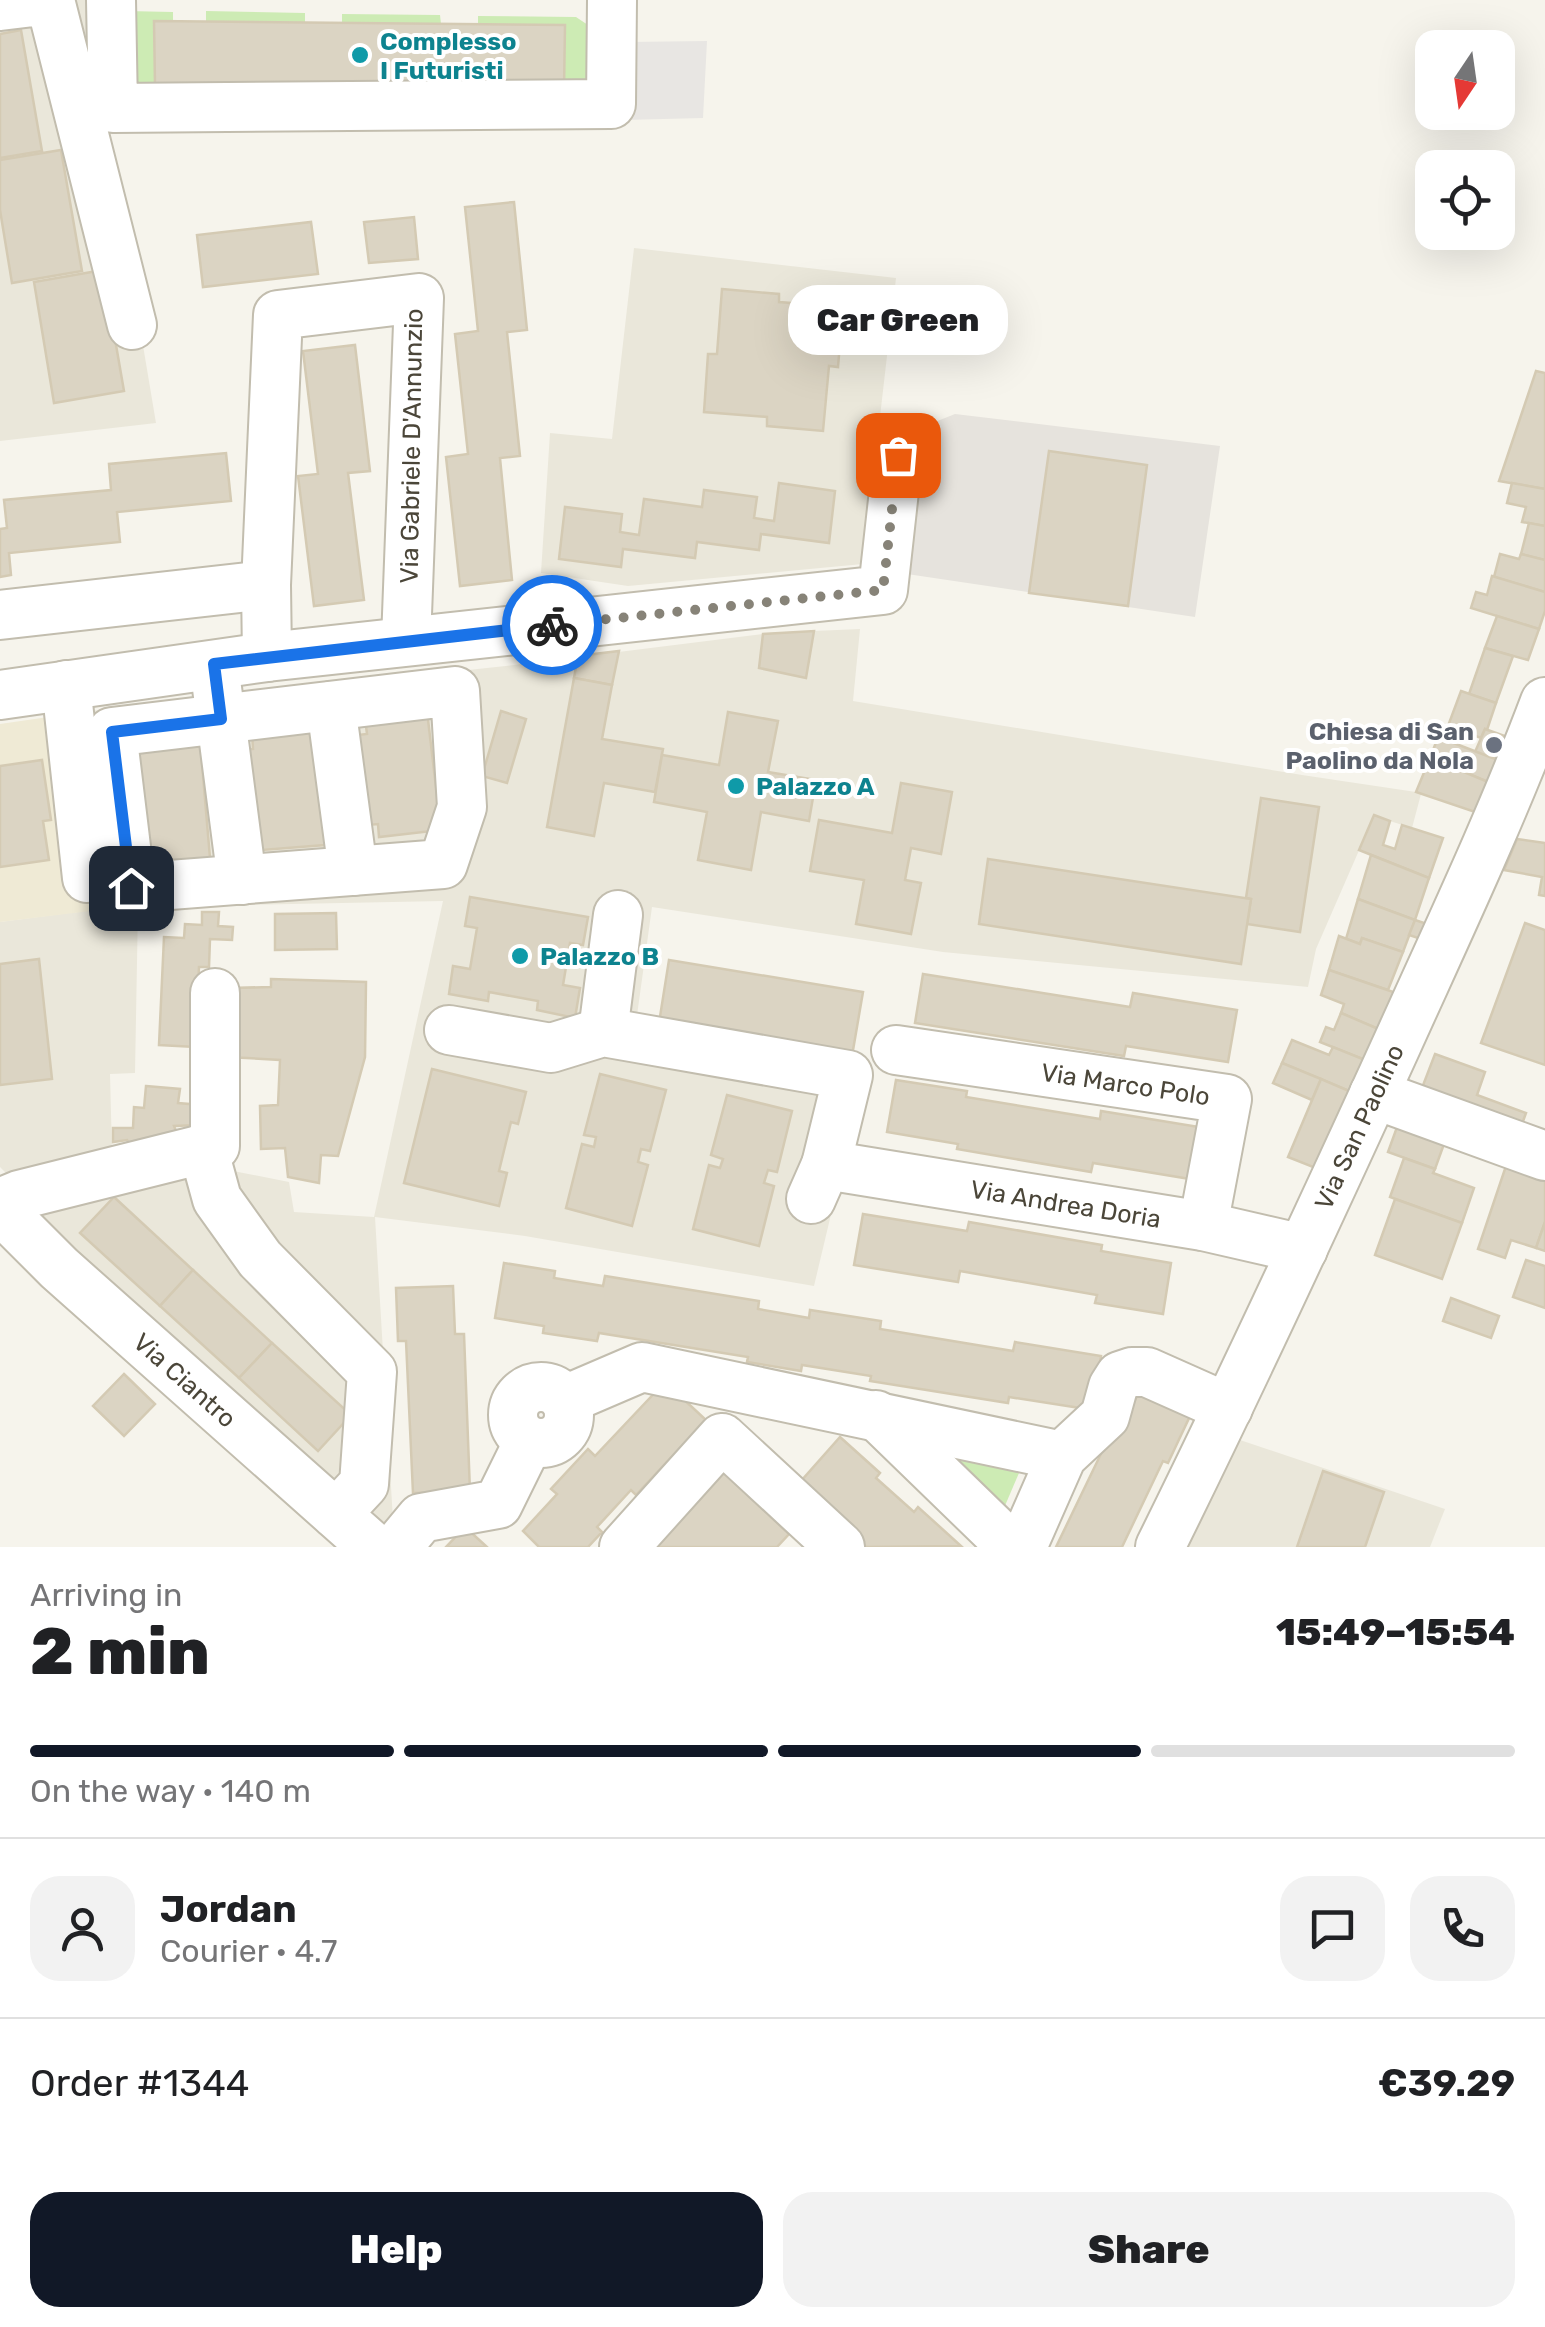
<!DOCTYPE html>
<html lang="en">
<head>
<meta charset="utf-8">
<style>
	:root { --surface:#fff; --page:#f2f2f2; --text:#202124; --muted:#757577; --line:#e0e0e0; --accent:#111827 }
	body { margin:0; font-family:Rubik,sans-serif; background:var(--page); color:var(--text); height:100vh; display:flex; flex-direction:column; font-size:38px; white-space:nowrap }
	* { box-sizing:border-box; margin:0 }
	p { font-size:32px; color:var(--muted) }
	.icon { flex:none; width:55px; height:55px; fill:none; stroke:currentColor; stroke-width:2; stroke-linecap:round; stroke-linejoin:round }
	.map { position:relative; height:1547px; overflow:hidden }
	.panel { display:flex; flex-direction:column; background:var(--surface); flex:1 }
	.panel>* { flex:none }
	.needle { width:65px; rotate:193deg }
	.fabs { position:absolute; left:1415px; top:30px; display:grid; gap:20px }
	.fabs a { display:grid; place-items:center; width:100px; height:100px; border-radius:20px; background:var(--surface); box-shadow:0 10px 40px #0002; font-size:50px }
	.pin { position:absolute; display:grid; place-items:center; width:85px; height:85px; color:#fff; margin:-42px; border-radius:20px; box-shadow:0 5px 15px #0006 }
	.courier { position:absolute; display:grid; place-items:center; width:100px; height:100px; margin:-50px; border:8px solid #1a73e8; border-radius:50%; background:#fff; color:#222; box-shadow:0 2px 12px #0007 }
	.bubble { position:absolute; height:70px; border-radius:30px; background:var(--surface); box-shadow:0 10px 40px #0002; font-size:32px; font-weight:800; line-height:70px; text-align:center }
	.overview em { font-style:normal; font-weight:800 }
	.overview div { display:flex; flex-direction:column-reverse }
	.overview { display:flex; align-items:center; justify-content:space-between; height:170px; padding:0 30px }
	h1 { font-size:65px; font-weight:800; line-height:75px }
	.bar { display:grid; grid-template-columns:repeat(4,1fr); gap:15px 10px; align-content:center; height:120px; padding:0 30px }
	.bar i { height:12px; border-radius:8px; background:var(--line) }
	.bar .on { background:var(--accent) }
	.bar p { grid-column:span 4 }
	.line { display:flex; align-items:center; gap:25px; padding:0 30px; border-top:2px solid var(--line) }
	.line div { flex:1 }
	.round { display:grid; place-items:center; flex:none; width:105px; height:105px; border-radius:30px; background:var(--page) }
	.action { display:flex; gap:20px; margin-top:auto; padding:20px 30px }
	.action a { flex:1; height:115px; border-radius:30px; background:var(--accent); color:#fff; font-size:40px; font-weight:800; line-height:115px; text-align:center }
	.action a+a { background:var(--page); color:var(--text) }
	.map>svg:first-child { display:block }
	.residential { fill:#eae7da }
	.industrial { fill:#e6e3dd }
	.education { fill:#efead5 }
	.green { fill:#cdebb4 }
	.parking { fill:#e8e6e3 }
	.building { fill:#dbd4c3; stroke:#d4cab3; stroke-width:2.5 }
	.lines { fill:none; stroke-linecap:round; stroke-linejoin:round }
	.minor-casing { stroke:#c2bdae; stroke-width:52 }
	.minor { stroke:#fff; stroke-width:48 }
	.done { stroke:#878378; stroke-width:10; stroke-dasharray:0 18 }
	.route { stroke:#1a73e8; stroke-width:12 }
	.culture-dot { fill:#0f9aa8; stroke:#fff; stroke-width:4 }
	.worship-dot { fill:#6b7280; stroke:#fff; stroke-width:4 }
	.labels { text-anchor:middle; stroke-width:8; stroke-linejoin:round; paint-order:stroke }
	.culture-label { font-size:25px; font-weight:bold; fill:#0d838f; stroke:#fff; text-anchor:start }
	.street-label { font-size:25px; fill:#4b4639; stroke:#fff }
	.worship-label { font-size:25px; font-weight:bold; fill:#5b616d; stroke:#fff; text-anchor:end }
</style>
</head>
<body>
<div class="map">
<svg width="1545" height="1547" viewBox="0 0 1545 1547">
	<rect width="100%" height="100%" fill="#f6f4ec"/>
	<g class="residential">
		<polygon points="0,0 85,0 156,423 0,441"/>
		<polygon points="634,248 896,278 863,564 628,586 541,573 550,433 612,439"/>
		<polygon points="860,629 853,701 1302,775 1416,792 1421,794 1412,828 1374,816 1316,949 1308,987 943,952 652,907 634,1037 824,1084 833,1206 814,1286 525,1236 375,1217 394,1537 34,1218 58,1192 223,1169 289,1182 294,1212 374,1217 443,901 138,907 135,1073 110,1074 112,1152 11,1178 0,1167 0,922 115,907 90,711 514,665 763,634 760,668 805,678 814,631"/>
		<polygon points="1237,1439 1445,1509 1430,1547 1188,1547"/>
	</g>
	<polygon class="industrial" points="955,414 1220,446 1195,617 907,574 925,426"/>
	<polygon class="education" points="90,711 115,908 0,922 0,724"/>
	<g class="green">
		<polygon points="126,11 173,12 173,21 154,21 155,85 122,84"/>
		<polygon points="206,11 305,13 305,22 206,21"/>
		<polygon points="342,14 440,15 441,24 342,22"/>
		<polygon points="478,16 576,17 591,27 593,99 564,99 565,25 478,24"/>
		<polygon points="938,1449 1022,1466 1004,1508"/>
	</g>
	<polygon class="parking" points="707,41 703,118 624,120 628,42"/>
	<g class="building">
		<polygon points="154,21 565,25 564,90 155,85"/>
		<polygon points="21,30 42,151 0,158 0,34"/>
		<polygon points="61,150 82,271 12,283 0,210 0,160"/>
		<polygon points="514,202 527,330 507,332 520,456 500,458 512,580 460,586 446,457 468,454 455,334 478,331 465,207"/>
		<polygon points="414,217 418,259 369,263 364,222"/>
		<polygon points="311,222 318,274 203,287 197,235"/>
		<polygon points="103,270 124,391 54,403 34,282"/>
		<polygon points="722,289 779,294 779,302 843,307 838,367 829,366 823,431 767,426 767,417 704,412 708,354 717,354"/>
		<polygon points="355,345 370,471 348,473 364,600 314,606 298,476 318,474 303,351"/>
		<polygon points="1536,371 1545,373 1545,489 1499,481"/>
		<polygon points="1049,451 1147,465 1128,606 1029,593"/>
		<polygon points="226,453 231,501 117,512 120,542 9,553 11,575 0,577 0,529 7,528 4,500 111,490 109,464"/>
		<polygon points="779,483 835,491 829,543 761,534 759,550 697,542 695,558 623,549 621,567 559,559 565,507 622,514 620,532 639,535 644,499 702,507 704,490 757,497 754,518 774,521"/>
		<polygon points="1512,483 1545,489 1545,526 1522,522 1526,507 1507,503"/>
		<polygon points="1529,523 1545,526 1545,560 1521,554"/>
		<polygon points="1500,554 1519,559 1521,554 1545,560 1545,592 1494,577"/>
		<polygon points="1492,576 1545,592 1545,611 1539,629 1471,608 1476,592 1487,595"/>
		<polygon points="1497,616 1539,629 1528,660 1485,648"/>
		<polygon points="814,631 806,678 759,668 763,634"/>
		<polygon points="1485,648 1513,656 1496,703 1469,694"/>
		<polygon points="619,651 612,685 574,678 578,656"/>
		<polygon points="574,678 612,685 602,739 663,749 655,792 604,783 594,836 547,827"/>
		<polygon points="1461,691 1496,703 1487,730 1485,729 1481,738 1448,726"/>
		<polygon points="427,711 441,830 379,837 378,824 368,825 357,735 367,734 365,718"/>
		<polygon points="501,711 526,719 507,783 482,776"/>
		<polygon points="728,712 778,721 768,772 816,780 809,821 761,812 751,870 698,860 707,812 654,802 662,755 719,765"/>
		<polygon points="315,727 325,845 262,850 260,836 251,837 243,750 253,749 252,733"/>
		<polygon points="1485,729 1513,739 1503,762 1475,752"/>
		<polygon points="1438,737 1503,762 1493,784 1430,758"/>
		<polygon points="200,740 210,858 147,863 137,745"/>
		<polygon points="1430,758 1493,784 1478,813 1416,792"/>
		<polygon points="42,760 51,820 43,821 49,860 0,867 0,766"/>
		<polygon points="901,783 952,792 941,854 911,848 905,880 921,883 911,934 856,924 864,880 810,871 819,820 892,833"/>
		<polygon points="1261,798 1319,807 1300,932 1247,924 1251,899 1246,898"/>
		<polygon points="1374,815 1390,821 1383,845 1395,849 1402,825 1443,838 1429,878 1359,850"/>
		<polygon points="1517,839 1545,843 1545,896 1539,895 1542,877 1504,870"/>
		<polygon points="1371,855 1429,878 1415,920 1358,899"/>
		<polygon points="988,859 1251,899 1241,964 979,924"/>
		<polygon points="470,897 588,917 583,945 570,943 563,985 580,988 575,1018 537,1010 538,1001 489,992 488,1001 449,994 453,966 470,969 477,928 465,926"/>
		<polygon points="1358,899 1415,920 1403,952 1362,938 1360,944 1346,939"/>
		<polygon points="202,912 219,912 218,926 233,927 232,940 210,939 209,967 199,967 195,1047 159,1045 164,937 184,938 185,924 202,925"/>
		<polygon points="336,913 337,949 275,950 275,914"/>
		<polygon points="1415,920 1430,925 1424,940 1409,935"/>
		<polygon points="1525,923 1545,930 1545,1065 1481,1043"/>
		<polygon points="1339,936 1360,944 1362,938 1403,952 1388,990 1329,970"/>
		<polygon points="39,959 52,1079 0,1085 0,964"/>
		<polygon points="669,960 863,992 852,1056 659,1023"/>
		<polygon points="1329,970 1399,994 1383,1031 1341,1013 1344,1004 1321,995"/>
		<polygon points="923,974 1130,1007 1133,993 1237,1010 1228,1062 1126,1046 1124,1056 915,1023"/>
		<polygon points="271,979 366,982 365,1057 338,1156 321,1155 319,1183 288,1177 285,1148 261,1149 260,1106 278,1105 280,1060 228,1057 231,988 271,987"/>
		<polygon points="1341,1013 1383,1031 1370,1062 1320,1042 1326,1027 1334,1030"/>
		<polygon points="1292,1040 1329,1055 1333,1047 1370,1062 1356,1094 1282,1063"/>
		<polygon points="1435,1054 1485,1072 1477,1095 1526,1113 1517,1138 1417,1101"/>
		<polygon points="1282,1063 1321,1079 1312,1100 1273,1083"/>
		<polygon points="432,1069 526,1092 518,1124 511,1122 499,1171 507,1173 499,1206 404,1183"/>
		<polygon points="600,1074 666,1090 650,1151 641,1149 638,1162 648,1165 632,1226 566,1208 582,1144 594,1147 596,1137 584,1135"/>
		<polygon points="1321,1079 1356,1094 1323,1171 1288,1157"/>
		<polygon points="896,1080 967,1091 966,1097 1100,1119 1101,1111 1205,1128 1196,1180 1093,1163 1091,1172 957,1149 958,1144 887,1132"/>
		<polygon points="146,1086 180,1089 178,1103 201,1105 200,1125 174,1126 178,1136 132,1148 127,1140 113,1142 113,1128 133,1128 134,1107 144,1108"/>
		<polygon points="727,1095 792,1111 777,1172 768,1170 764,1183 774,1186 759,1246 693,1229 709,1165 720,1168 723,1159 711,1155"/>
		<polygon points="1401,1116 1448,1133 1435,1169 1388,1152"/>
		<polygon points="1510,1154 1545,1165 1545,1222 1536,1248 1511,1240 1505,1258 1478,1249"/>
		<polygon points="1404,1158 1435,1169 1433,1173 1474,1188 1462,1223 1390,1197"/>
		<polygon points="114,1197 193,1270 160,1306 80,1233"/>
		<polygon points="1395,1199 1462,1223 1442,1279 1375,1255"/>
		<polygon points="863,1214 967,1231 969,1222 1102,1245 1101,1251 1171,1263 1163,1314 1095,1303 1097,1295 960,1271 958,1282 854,1265"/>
		<polygon points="1545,1222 1545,1251 1536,1248"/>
		<polygon points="1526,1260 1545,1266 1545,1308 1513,1297"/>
		<polygon points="504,1263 555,1271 554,1278 603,1286 605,1276 759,1301 758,1309 809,1318 810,1310 881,1321 880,1329 1013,1351 1015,1342 1101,1356 1093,1410 1009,1397 1008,1403 870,1381 871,1376 802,1365 801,1371 747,1362 748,1357 599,1333 597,1341 543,1333 544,1326 495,1318"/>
		<polygon points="193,1270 272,1343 239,1378 160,1306"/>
		<polygon points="453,1286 455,1334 464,1334 470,1492 413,1493 406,1341 398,1341 396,1288"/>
		<polygon points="1451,1298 1499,1316 1491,1338 1443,1321"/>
		<polygon points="272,1343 351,1415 318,1451 239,1378"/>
		<polygon points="124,1374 155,1404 124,1436 93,1406"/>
		<polygon points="665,1382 706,1420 636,1495 631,1490 597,1527 602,1532 588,1547 539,1547 523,1531 557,1494 551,1489 588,1449 595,1456"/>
		<polygon points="1139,1392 1190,1416 1168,1463 1163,1461 1122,1547 1056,1547 1111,1433 1118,1436"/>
		<polygon points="840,1437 880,1473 876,1478 914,1512 918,1507 961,1546 866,1547 835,1519 801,1481"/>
		<polygon points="715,1464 789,1534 777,1547 644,1547"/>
		<polygon points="1323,1471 1384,1492 1365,1547 1297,1547"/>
		<polygon points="465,1527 487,1547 446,1547"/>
	</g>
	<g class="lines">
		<g class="minor-casing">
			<g id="minor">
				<polyline points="111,0 113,108 611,104 612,0"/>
				<polyline points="0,6 50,0 132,325"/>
				<polyline points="0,615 266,585"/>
				<polyline points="267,657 266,585 278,315 419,298 406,641"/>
				<polyline points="66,685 87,878"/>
				<polyline points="217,688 242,880"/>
				<polygon points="455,691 462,807 443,864 131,888 112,732"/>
				<polyline points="0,695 267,657 883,590 898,455"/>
				<polyline points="331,706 353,871"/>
				<polyline points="449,1030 551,1048 603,1032 848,1075 826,1165"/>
				<polyline points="603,1032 618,915"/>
				<path id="s1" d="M896 1050 1227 1099 1203 1226"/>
				<polyline points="1374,1094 1545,1156"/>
				<polyline points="203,1148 217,1199 260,1259 372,1372 364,1484 336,1514"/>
				<path id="s2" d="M811 1199 826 1165 1203 1226 1303 1249"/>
				<polyline points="0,1203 19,1195 215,1146 215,993"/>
				<path id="s3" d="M0 1209 59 1268 373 1547"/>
				<circle cx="541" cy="1415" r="28"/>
				<polyline points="565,1400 642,1367 1062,1456"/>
				<polyline points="876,1415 1012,1547"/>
				<polyline points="397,1547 421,1518 498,1504 529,1441"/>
				<polyline points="624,1547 722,1438 840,1547"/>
				<polyline points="1022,1547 1062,1456 1105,1416 1113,1387 1120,1376 1132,1372 1147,1372 1228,1408"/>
				<path id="s4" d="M1160 1547C1242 1381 1320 1213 1397 1044 1448 931 1501 819 1545 702"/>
			</g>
		</g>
		<use href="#minor" class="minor"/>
	</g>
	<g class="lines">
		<polyline class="done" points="552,625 883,590 898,455"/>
		<polyline class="route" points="131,888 112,732 221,719 214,664 552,625"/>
	</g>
	<g class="culture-dot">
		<circle cx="360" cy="55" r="10"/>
		<circle cx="736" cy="786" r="10"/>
		<circle cx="520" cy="956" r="10"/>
	</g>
	<circle class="worship-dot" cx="1494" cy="745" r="10"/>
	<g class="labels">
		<g class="culture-label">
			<text x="380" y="50">Complesso<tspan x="380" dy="29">I Futuristi</tspan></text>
			<text x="756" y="795">Palazzo A</text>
			<text x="540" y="965">Palazzo B</text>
		</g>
		<g class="street-label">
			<text transform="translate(411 446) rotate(-89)" y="9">Via Gabriele D'Annunzio</text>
			<text dy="9" stroke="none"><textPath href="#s1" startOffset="232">Via Marco Polo</textPath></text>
			<text dy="9" stroke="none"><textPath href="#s4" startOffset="465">Via San Paolino</textPath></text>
			<text dy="9" stroke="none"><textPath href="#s2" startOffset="280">Via Andrea Doria</textPath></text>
			<text dy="9" stroke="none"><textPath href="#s3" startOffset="252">Via Ciantro</textPath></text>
		</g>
		<g class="worship-label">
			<text x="1474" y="740">Chiesa di San<tspan x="1474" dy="29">Paolino da Nola</tspan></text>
		</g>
	</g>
</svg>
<div class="fabs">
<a><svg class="needle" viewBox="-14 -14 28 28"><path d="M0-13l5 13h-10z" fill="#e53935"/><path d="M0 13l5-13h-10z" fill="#757577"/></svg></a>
<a><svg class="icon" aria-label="locate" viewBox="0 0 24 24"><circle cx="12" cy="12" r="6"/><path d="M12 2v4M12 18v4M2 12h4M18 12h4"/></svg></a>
</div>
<div class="pin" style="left:898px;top:455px;background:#ea580c"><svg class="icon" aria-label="bag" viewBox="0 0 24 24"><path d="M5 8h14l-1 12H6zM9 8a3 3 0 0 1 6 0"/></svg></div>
<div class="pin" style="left:131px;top:888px;background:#1f2937"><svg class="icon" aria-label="home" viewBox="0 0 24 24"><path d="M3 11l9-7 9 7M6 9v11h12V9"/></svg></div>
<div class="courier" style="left:552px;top:625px"><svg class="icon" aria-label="bike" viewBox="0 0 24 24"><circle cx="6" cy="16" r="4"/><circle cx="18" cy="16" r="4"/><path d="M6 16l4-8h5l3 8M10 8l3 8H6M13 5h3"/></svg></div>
<div class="bubble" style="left:788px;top:285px;width:220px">Car Green</div>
</div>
<section class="panel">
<div class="overview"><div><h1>2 min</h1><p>Arriving in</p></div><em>15:49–15:54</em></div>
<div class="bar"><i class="on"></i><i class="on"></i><i class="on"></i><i></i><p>On the way · 140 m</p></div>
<div class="line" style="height:180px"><a class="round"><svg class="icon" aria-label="person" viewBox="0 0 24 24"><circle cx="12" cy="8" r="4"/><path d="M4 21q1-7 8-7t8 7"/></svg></a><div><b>Jordan</b><p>Courier · 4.7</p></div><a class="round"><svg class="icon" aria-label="chat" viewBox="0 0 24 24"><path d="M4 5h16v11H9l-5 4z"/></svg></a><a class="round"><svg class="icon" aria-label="phone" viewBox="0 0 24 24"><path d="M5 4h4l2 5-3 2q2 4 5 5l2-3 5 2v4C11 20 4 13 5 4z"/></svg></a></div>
<div class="line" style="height:130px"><div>Order #1344</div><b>€39.29</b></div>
<div class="action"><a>Help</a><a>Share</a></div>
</section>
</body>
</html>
